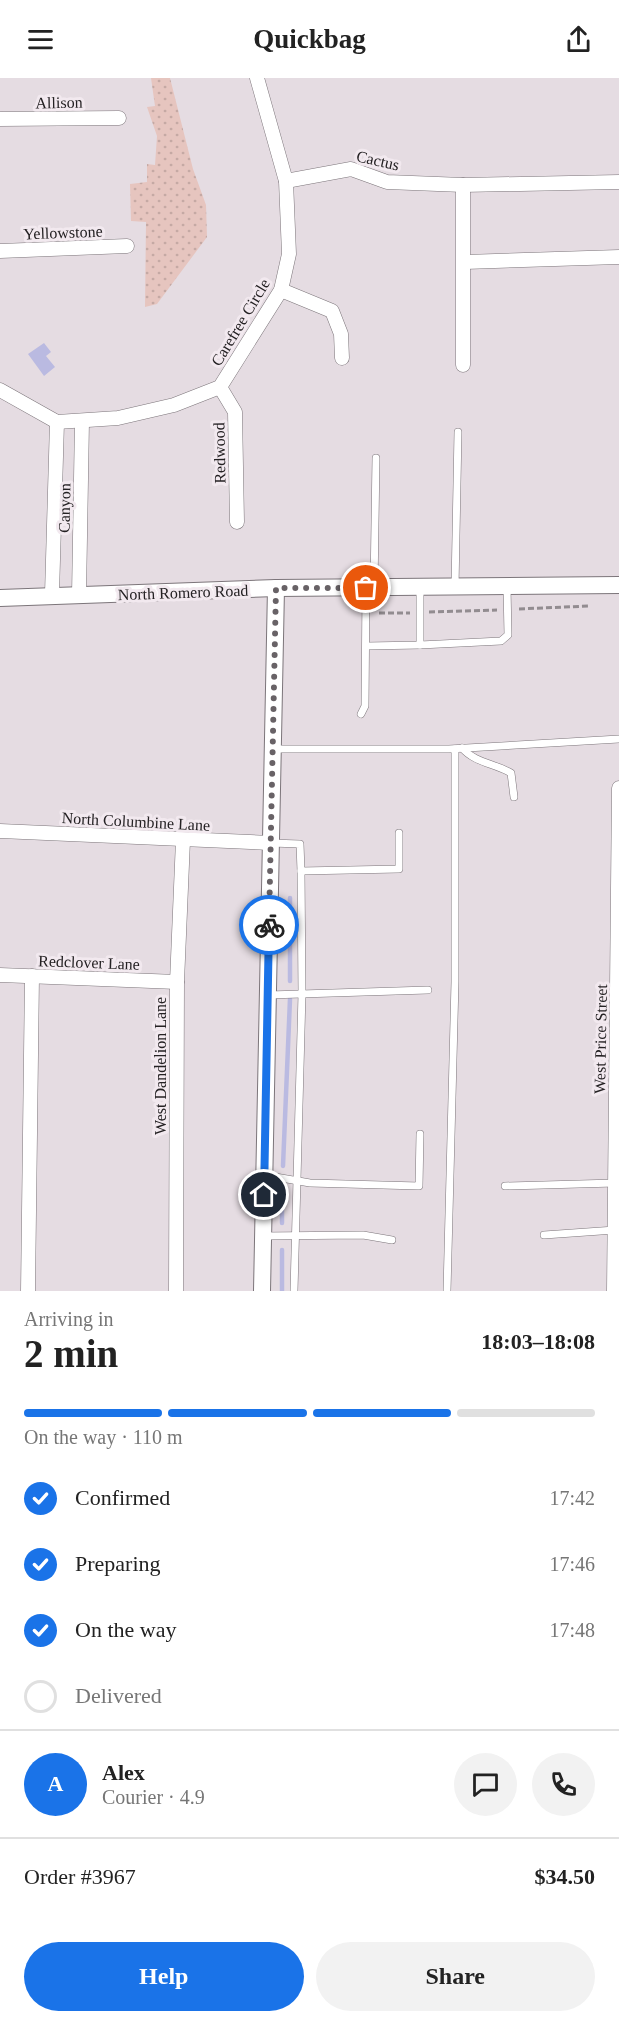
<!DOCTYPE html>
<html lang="en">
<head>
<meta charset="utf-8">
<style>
	:root { --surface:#fff; --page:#f2f2f2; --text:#222; --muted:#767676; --line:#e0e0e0; --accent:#1a73e8 }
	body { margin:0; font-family:"Times New Roman",serif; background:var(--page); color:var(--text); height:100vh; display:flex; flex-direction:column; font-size:22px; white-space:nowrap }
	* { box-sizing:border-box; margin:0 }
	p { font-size:20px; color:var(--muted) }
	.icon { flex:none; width:33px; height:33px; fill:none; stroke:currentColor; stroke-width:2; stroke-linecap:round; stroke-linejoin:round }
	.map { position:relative; height:1213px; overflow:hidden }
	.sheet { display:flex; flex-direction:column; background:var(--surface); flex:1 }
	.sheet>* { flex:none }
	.pin { position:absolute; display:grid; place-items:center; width:51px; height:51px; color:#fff; margin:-26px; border:3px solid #fff; border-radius:50%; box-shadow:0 2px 6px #0007 }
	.courier { position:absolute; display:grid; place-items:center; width:60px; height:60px; margin:-30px; border:4px solid #1a73e8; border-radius:50%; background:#fff; color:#222; box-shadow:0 2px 8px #0007 }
	.summary em { font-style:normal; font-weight:800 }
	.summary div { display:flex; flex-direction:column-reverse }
	.summary { display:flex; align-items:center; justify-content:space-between; height:102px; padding:0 24px }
	h1 { font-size:39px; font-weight:800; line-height:45px }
	.bar { display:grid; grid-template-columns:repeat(4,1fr); gap:9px 6px; align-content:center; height:72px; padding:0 24px }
	.bar i { height:8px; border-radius:4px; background:var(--line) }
	.bar .current { background:var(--accent) }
	.bar p { grid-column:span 4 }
	.line { display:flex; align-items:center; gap:15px; padding:0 24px; border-top:2px solid var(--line) }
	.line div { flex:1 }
	.round { display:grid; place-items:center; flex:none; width:63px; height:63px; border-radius:32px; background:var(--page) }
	ol { padding:0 24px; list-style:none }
	li { display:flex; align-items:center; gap:18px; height:66px }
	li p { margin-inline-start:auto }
	li .icon { padding:6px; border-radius:50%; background:var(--accent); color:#fff; stroke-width:4 }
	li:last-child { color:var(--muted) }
	li i { width:33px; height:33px; border:3px solid var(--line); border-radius:50% }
	.cta { display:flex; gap:12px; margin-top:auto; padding:12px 24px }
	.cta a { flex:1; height:69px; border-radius:36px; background:var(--accent); color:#fff; font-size:24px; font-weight:800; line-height:69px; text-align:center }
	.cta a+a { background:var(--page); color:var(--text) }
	header { display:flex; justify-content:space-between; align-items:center; height:78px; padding:0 24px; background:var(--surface); font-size:27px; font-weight:800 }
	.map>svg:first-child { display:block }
	.grass { fill:url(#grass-dots) }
	.water { fill:#babae1 }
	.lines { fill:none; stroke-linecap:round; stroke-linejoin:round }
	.stream { stroke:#babae1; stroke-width:4.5 }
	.service-casing { stroke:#7c757a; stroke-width:8 }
	.minor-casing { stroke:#7c757a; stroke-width:15 }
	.tertiary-casing { stroke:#7c757a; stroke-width:18 }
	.path { stroke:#928c90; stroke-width:3; stroke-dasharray:6 3; stroke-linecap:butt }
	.service { stroke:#fff; stroke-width:7 }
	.minor { stroke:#fff; stroke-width:14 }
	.tertiary { stroke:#fff; stroke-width:16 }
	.done { stroke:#686266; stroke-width:6; stroke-dasharray:0 10.8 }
	.route { stroke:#1a73e8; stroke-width:8 }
	.labels { text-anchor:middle; stroke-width:6; stroke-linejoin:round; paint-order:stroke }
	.street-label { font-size:16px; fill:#242123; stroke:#f2e9ef }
</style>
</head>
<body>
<header><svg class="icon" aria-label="menu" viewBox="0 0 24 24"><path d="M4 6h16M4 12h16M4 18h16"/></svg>Quickbag<svg class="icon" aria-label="share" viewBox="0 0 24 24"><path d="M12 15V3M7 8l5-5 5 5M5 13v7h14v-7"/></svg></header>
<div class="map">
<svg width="619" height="1213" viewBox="0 0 619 1213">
	<defs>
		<pattern id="grass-dots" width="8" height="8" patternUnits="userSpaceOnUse" patternTransform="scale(1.5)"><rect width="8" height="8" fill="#e6c5bf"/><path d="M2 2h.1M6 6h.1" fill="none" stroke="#c5a9a4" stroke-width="1.8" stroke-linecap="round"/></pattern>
	</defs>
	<rect width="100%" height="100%" fill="#e5dce2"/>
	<polygon class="grass" points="151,0 170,0 193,91 206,127 207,159 157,226 145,229 146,144 131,143 130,106 147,104 147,86 155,87 157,58 147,29 155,28"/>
	<polygon class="water" points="44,265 51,274 46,278 55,289 44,298 28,276"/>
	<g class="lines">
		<g class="stream">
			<polyline points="290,903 290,820"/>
			<polyline points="283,1088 290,921"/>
			<polyline points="282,1145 282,1114"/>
			<polyline points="282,1172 282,1213"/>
		</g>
		<g class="service-casing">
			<g id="service">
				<polyline points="455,509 458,354"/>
				<polyline points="374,510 376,380"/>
				<polyline points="420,567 501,563 508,557 507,509"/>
				<polyline points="367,568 420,567 420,509"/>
				<polyline points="361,636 365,628 366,510"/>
				<path d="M462 670C475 685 494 685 511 695L514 719"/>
				<polyline points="273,671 449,671 619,661"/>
				<polyline points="271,765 300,766 301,793 399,791 399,755"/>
				<polyline points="269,917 428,912"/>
				<polyline points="264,1097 310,1105 419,1108 420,1056"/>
				<polyline points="505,1108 615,1105"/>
				<polyline points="544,1157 615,1152"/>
				<polyline points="263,1158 363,1157 392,1162"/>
				<polyline points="294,1213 302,916 301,793"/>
				<polyline points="447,1213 455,904 455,671"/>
			</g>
		</g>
		<g class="minor-casing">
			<g id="minor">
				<polyline points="0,41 119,40"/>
				<polyline points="286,103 351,91 387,104 463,107 619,104"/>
				<polyline points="463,107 463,287"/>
				<polyline points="0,173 127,168"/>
				<polyline points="465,184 619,179"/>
				<polyline points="281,212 332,233 341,256 342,280"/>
				<polyline points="220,309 235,334 237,444"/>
				<polyline points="0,312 57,344 118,340 174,327 220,309 281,212 289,176 286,103 257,0"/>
				<polyline points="52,516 57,344"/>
				<polyline points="79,517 82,343"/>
				<polyline points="0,753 271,765"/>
				<polyline points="0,897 177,904"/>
				<polyline points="28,1213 32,898"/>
				<polyline points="176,1213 177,904 183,762"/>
				<polyline points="614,1213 619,710"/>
			</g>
		</g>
		<g class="tertiary-casing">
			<g id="tertiary">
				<polyline points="0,520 276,510 619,507"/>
				<polyline points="262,1213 276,510"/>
			</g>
		</g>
		<g class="path">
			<polyline points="519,531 590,528"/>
			<polyline points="429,534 497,532"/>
			<polyline points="379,535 410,535"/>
		</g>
		<use href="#service" class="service"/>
		<use href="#minor" class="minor"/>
		<use href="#tertiary" class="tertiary"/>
	</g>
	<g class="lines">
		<polyline class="done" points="269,847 276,510 366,510"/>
		<polyline class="route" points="264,1117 269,847"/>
	</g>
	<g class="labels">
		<g class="street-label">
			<text transform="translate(59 24) rotate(-1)" y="6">Allison</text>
			<text transform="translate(378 82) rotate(13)" y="6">Cactus</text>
			<text transform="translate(63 154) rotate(-2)" y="6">Yellowstone</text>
			<text transform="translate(240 244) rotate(-59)" y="6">Carefree Circle</text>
			<text transform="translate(219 375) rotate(-91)" y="6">Redwood</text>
			<text transform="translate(64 430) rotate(-89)" y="6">Canyon</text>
			<text transform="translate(183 514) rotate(-2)" y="6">North Romero Road</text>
			<text transform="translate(136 743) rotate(3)" y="6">North Columbine Lane</text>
			<text transform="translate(89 884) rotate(2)" y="6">Redclover Lane</text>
			<text transform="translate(600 961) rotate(-89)" y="6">West Price Street</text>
			<text transform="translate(160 988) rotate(-90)" y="6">West Dandelion Lane</text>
		</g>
	</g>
</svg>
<div class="pin" style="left:366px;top:510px;background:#ea580c"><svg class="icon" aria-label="bag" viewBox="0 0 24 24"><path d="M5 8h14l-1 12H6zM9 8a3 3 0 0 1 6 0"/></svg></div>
<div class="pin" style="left:264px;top:1117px;background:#1f2937"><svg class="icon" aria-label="home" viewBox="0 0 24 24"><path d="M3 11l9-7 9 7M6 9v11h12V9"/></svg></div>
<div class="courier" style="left:269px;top:847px"><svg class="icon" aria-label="bike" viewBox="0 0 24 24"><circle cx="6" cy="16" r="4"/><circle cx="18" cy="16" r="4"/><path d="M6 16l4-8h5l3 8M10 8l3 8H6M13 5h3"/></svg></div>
</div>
<section class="sheet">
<div class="summary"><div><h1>2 min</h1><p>Arriving in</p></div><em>18:03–18:08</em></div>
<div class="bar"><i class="current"></i><i class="current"></i><i class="current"></i><i></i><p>On the way · 110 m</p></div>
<ol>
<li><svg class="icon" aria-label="check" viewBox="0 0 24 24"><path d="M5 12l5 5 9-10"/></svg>Confirmed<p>17:42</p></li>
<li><svg class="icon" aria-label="check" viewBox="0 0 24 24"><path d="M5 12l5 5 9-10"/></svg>Preparing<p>17:46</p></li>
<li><svg class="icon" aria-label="check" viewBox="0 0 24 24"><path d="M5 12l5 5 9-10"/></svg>On the way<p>17:48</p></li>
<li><i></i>Delivered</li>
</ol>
<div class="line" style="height:108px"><b class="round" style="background:var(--accent);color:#fff">A</b><div><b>Alex</b><p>Courier · 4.9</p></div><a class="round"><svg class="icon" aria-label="chat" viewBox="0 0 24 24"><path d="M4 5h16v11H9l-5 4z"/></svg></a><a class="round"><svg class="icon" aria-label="phone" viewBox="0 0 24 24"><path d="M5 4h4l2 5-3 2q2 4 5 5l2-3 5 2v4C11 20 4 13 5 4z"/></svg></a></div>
<div class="line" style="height:78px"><div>Order #3967</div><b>$34.50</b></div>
<div class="cta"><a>Help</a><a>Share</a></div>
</section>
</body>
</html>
